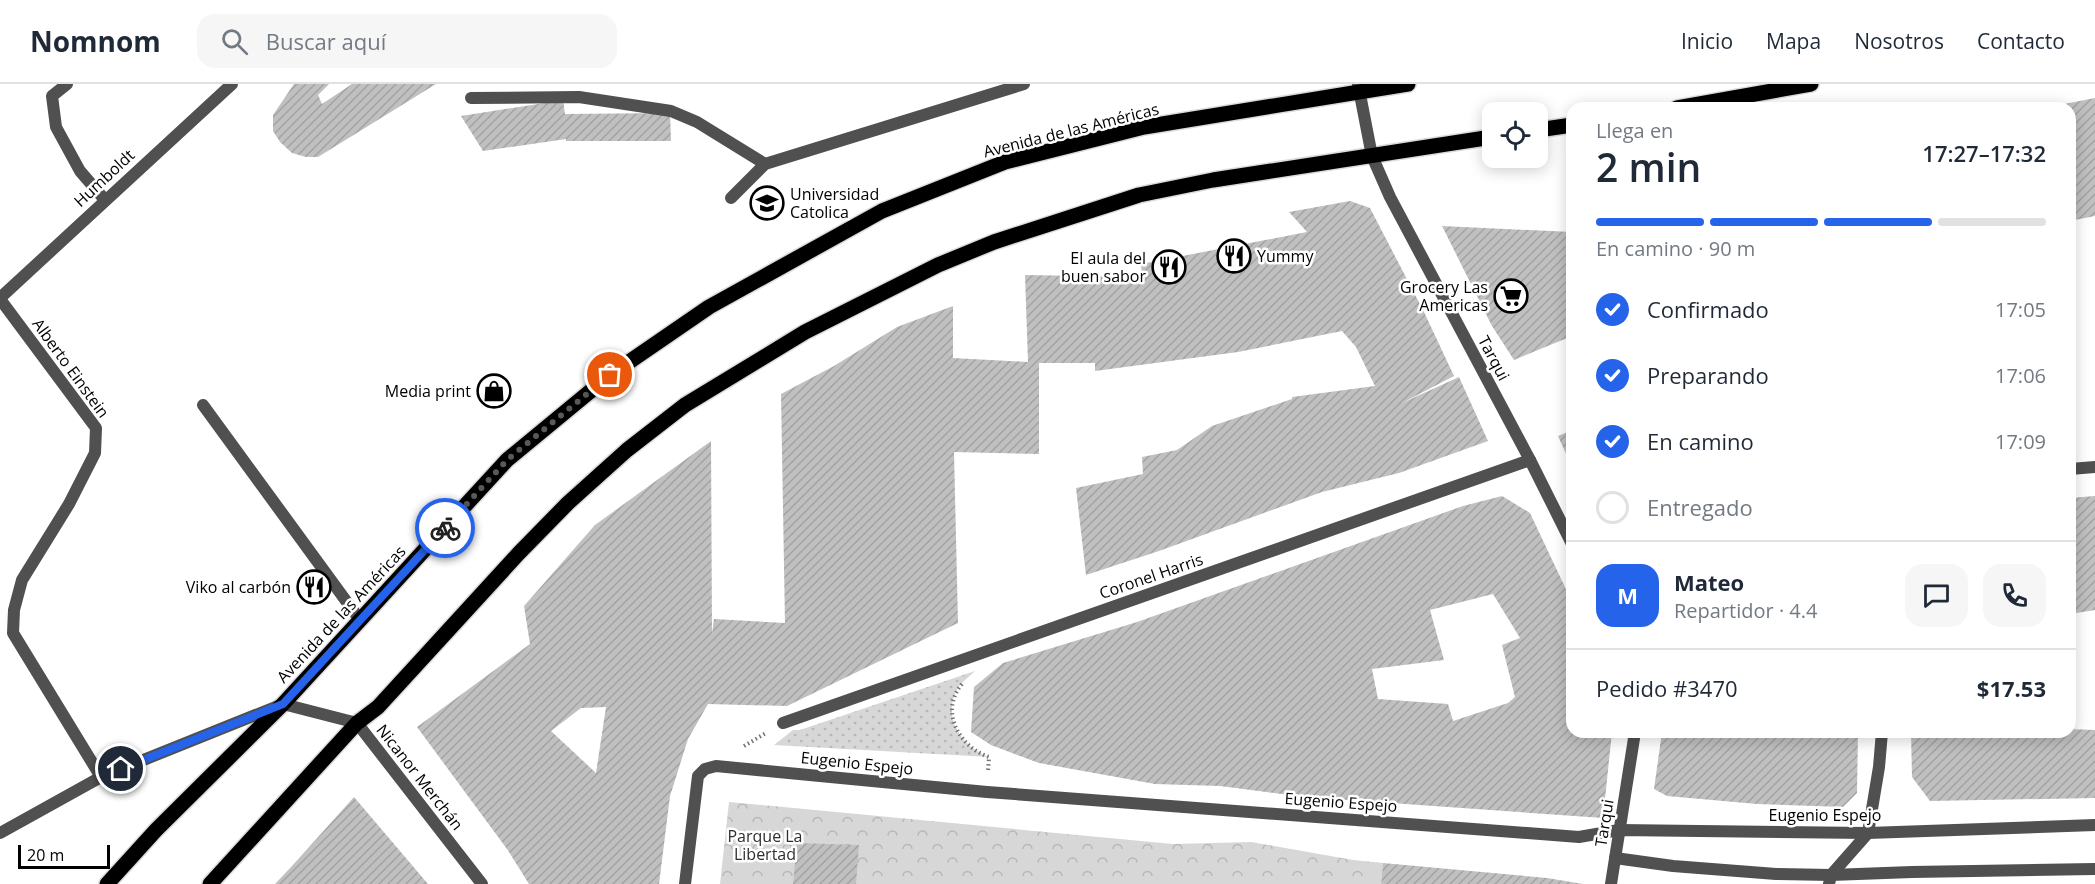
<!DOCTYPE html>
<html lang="es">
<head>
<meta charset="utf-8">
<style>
	:root { --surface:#fff; --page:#f6f6f7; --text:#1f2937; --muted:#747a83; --line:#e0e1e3; --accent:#2563eb }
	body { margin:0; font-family:"Open Sans",sans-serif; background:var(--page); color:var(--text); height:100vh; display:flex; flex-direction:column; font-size:22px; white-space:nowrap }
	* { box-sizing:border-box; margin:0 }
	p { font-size:20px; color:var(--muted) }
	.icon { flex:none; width:33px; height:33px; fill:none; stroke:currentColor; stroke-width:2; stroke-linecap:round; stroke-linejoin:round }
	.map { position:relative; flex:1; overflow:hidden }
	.drawer { position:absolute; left:1566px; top:18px; width:510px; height:636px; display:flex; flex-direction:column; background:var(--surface); border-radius:18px; box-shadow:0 3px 15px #0003 }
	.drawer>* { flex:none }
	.fabs { position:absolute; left:1482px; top:18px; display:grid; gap:12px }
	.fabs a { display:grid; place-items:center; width:66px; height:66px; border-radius:12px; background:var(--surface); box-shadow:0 3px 15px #0003; font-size:30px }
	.scale { position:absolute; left:18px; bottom:15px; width:92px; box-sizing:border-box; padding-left:6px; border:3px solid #000; border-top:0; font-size:16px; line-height:21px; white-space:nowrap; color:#000; -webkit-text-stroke:4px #fff; paint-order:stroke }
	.pin { position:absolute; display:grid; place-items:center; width:51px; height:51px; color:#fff; margin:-26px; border:3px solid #fff; border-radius:50%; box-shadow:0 2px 6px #0007 }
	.courier { position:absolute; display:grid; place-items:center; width:60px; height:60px; margin:-30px; border:4px solid #2563eb; border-radius:50%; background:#fff; color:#222; box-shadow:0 2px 8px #0007 }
	.head em { font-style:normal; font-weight:600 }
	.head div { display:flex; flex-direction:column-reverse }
	.head { display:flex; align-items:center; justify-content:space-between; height:102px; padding:0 30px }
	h1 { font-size:39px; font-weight:600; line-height:45px }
	.bar { display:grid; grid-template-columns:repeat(4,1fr); gap:9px 6px; align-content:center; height:72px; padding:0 30px }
	.bar i { height:8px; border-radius:4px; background:var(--line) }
	.bar .current { background:var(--accent) }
	.bar p { grid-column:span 4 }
	.line { display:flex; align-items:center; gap:15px; padding:0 30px; border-top:2px solid var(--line) }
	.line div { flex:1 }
	.round { display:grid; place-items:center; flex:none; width:63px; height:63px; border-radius:18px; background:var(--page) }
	ol { padding:0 30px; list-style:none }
	li { display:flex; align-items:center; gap:18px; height:66px }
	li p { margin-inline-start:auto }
	li .icon { padding:6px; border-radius:50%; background:var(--accent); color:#fff; stroke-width:4 }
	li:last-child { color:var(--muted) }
	li i { width:33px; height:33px; border:3px solid var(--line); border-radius:50% }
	header { display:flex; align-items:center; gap:36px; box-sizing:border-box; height:84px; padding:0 30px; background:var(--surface); border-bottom:2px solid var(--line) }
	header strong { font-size:28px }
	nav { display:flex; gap:33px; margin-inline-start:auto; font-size:21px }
	.search { width:420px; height:54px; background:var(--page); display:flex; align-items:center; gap:15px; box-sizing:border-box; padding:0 21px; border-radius:18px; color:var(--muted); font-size:22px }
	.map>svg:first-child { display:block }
	.grass { fill:url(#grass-dots) }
	.park { fill:url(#park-crowns) }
	.building { fill:url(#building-hatch); fill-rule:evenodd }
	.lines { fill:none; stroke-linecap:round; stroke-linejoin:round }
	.primary-casing { stroke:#dbdbdb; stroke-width:18 }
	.path { stroke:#727272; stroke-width:4; stroke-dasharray:1.5 3; stroke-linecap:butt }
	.lane { stroke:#505050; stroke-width:12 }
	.street { stroke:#505050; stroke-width:12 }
	.primary { stroke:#000; stroke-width:15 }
	.done { stroke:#595959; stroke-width:6; stroke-dasharray:0 10.8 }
	.route { stroke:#2563eb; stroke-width:8 }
	.labels { text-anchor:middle; stroke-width:5; stroke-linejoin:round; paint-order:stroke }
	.street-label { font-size:16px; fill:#000; stroke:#fff }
	.poi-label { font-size:16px; fill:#000; stroke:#fff; text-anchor:end }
	.park-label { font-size:16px; fill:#2e2e2e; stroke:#fff }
</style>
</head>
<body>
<header>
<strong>Nomnom</strong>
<div class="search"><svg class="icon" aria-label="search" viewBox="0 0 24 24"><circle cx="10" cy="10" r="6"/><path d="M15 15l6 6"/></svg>Buscar aquí</div>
<nav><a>Inicio</a><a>Mapa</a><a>Nosotros</a><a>Contacto</a></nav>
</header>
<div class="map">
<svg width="2095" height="800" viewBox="0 0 2095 800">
	<defs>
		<pattern id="grass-dots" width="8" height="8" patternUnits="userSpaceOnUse" patternTransform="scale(1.5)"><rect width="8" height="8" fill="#d7d7d7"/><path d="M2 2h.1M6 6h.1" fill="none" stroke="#b7b7b7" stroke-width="1.8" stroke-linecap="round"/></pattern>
		<pattern id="park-crowns" width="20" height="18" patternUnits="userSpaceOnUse" patternTransform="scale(1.5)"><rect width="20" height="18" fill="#d7d7d7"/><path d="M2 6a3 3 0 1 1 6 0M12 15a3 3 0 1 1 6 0" fill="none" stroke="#b7b7b7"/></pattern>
		<pattern id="building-hatch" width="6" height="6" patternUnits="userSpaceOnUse" patternTransform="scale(1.5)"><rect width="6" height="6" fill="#c0c0c0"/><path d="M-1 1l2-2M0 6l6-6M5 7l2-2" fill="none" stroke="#a3a3a3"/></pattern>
	</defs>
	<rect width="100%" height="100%" fill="#fff"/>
	<path class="grass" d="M975 587C970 592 963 597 958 604 941 632 961 663 989 673L774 661 793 646H800Z"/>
	<polygon class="park" points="729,718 1173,760 1251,758 1353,776 1383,779 1381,800 720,800"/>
	<g class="building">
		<polygon points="294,0 329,0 318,11 322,20 352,0 436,0 318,73 306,73 292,69 280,58 273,47 273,31"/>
		<polygon points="2095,14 2095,132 2070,137 2070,24 2049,23"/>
		<polygon points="563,16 565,30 670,29 671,57 566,57 566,55 483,67 461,32"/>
		<polygon points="2010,18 2010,24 1972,24 1971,22"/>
		<path d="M1350 117 1370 124 1424 228 1454 292 1402 319 1459 293 1488 357 1399 389 1322 408 1159 467 1086 491 1076 404 1143 390 1142 373 1177 366 1212 342 1292 315V313L1375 302 1356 263 1342 247 1238 268 1095 287V279H1039V370L954 368 958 539 787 622 708 620 688 655 670 712 659 800H529L507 765 417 643 530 560 524 522 595 441 711 357 712 550 714 535 785 539 781 310 834 282 897 243 953 222V274L1028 278 1025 191 1142 193 1141 180 1307 148 1289 128ZM606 623 596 689 551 647 581 624Z"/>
		<polygon points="1442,142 1572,148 1572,252 1514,276 1492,242"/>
		<polygon points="1572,346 1572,383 1558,352"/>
		<path d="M1502 412 1530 429 1572 518V648H1612L1603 734 1306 713 1220 702 1155 700 1039 679 991 661 971 648 974 603 1003 579 1137 538 1463 422ZM1493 510 1520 554 1502 561 1515 613 1508 619 1453 637 1448 620 1378 615 1372 585 1444 576 1430 526Z"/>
		<polygon points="2095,412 2095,526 2070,530 2070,414"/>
		<polygon points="2070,645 2095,646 2095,714 1930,717 1912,693 1911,648 2070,648"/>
		<polygon points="1662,648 1762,648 1762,651 1763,648 1858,648 1857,709 1843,723 1757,720 1667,712 1654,705"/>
		<polygon points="354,713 428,800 275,800 292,782"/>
		<polygon points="797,759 859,761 856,800 793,800"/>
		<polygon points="1383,779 1547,794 1583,800 1381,800"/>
	</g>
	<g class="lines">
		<g class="primary-casing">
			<g id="primary">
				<polyline points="1677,24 1811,0"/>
				<polyline points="1538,46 1572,41"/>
				<polyline points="107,800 156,746 283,620 507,376 610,291 709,223 882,127 1005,78 1144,43 1408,0"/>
				<polyline points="210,800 357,639 378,623 519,469 568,419 627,366 685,321 805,248 938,181 994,158 1139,111 1213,96 1492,53"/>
			</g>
		</g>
		<g class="path">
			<path d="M962 600C939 627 959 663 989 673L988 687"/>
			<polyline points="744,662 766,649"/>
		</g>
		<g class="lane">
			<polyline points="67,0 52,12 56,43 80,87 105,116"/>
			<polyline points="471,14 579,13 671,27 697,38 765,80"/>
			<polyline points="731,114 765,80 1024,0"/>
			<polyline points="203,321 360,536"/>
		</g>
		<g class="street">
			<polyline points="1358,0 1372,72 1390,113 1530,376 1572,460"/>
			<polyline points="0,214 232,0"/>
			<polyline points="0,215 96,344 95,369 69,420 22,496 14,526 13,549 101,693"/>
			<polyline points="2070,385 2095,383"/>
			<polyline points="783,639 1530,376"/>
			<polyline points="0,749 101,693 283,620 357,639 482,800"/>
			<polyline points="1615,774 1673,782 1776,790 1831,791 1912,788 2095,785"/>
			<polyline points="685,800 698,692 705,685 716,682 987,708 1579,753 1619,746 1868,749 2095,741"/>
			<polyline points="1611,800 1635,648"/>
			<polyline points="1829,800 1831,791 1868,749 1879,683 1882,648"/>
		</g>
		<use href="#primary" class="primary"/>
	</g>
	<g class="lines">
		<polyline class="done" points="445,444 507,376 610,291"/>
		<polyline class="route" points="121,685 283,620 445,444"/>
	</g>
	<defs>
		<g id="university-ring" transform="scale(1.725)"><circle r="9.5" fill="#fff" stroke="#000" stroke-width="1.5"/><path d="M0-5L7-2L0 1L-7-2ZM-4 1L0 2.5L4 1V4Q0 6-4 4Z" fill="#000"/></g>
		<g id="restaurant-ring" transform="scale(1.725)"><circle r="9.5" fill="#fff" stroke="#000" stroke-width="1.5"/><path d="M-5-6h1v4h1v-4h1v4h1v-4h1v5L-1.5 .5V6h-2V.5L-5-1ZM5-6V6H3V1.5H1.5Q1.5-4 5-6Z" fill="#000"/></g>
		<g id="supermarket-ring" transform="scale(1.725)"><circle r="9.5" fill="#fff" stroke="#000" stroke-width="1.5"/><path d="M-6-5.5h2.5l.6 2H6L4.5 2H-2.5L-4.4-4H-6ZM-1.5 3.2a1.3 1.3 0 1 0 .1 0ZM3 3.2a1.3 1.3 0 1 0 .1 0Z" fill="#000"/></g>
		<g id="shop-ring" transform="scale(1.725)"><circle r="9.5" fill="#fff" stroke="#000" stroke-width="1.5"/><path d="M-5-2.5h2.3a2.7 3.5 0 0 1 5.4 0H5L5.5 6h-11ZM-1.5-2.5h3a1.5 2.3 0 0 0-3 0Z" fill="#000"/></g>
	</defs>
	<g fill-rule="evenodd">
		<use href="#university-ring" x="767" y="119"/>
		<use href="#restaurant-ring" x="1234" y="172"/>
		<use href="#restaurant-ring" x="1169" y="183"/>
		<use href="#supermarket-ring" x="1511" y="212"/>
		<use href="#shop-ring" x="494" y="307"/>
		<use href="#restaurant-ring" x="314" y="503"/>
	</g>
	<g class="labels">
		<g class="street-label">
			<text transform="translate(1071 46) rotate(-14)" y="6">Avenida de las Américas</text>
			<text transform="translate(104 94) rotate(-43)" y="6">Humboldt</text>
			<text transform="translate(1494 274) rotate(62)" y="6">Tarqui</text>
			<text transform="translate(71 284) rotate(54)" y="6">Alberto Einstein</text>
			<text transform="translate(1151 492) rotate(-19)" y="6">Coronel Harris</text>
			<text transform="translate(341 530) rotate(-47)" y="6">Avenida de las Américas</text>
			<text transform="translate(857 679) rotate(6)" y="6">Eugenio Espejo</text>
			<text transform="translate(420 693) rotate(52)" y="6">Nicanor Merchán</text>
			<text transform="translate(1341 718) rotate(4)" y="6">Eugenio Espejo</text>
			<text x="1825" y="737">Eugenio Espejo</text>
			<text transform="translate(1604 739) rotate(-81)" y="6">Tarqui</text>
		</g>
		<g class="poi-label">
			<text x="790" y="116" text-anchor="start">Universidad<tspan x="790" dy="18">Catolica</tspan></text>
			<text x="1257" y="178" text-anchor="start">Yummy</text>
			<text x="1146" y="180">El aula del<tspan x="1146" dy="18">buen sabor</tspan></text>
			<text x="1488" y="209">Grocery Las<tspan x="1488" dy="18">Americas</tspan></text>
			<text x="471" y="313">Media print</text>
			<text x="291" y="509">Viko al carbón</text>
		</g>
		<g class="park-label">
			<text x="765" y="758">Parque La<tspan x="765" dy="18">Libertad</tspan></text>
		</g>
	</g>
</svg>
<div class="fabs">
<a><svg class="icon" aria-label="locate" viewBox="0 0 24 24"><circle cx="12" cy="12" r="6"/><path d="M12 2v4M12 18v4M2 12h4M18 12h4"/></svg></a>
</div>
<div class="scale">20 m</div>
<div class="pin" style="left:610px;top:291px;background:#ea580c"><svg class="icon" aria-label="bag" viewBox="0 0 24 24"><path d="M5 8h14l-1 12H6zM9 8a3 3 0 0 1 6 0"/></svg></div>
<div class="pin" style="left:121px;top:685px;background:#1f2937"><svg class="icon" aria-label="home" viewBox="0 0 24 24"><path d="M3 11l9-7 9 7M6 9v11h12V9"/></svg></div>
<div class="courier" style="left:445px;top:444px"><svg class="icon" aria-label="bike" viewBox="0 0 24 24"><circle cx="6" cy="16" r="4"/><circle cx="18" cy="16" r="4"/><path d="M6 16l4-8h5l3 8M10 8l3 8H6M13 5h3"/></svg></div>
<section class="drawer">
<div class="head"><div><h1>2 min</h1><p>Llega en</p></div><em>17:27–17:32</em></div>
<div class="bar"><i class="current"></i><i class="current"></i><i class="current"></i><i></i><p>En camino · 90 m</p></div>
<ol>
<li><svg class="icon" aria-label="check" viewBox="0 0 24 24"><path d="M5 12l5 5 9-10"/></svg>Confirmado<p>17:05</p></li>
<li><svg class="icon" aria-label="check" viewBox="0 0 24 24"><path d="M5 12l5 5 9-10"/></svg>Preparando<p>17:06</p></li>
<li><svg class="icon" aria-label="check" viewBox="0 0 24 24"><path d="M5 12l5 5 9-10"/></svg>En camino<p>17:09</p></li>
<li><i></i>Entregado</li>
</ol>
<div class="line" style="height:108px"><b class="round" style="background:var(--accent);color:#fff">M</b><div><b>Mateo</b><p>Repartidor · 4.4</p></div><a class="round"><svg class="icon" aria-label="chat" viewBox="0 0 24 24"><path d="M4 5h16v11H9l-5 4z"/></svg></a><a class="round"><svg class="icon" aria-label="phone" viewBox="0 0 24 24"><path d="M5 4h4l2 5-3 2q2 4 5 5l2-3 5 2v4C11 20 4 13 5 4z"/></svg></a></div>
<div class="line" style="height:78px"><div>Pedido #3470</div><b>$17.53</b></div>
</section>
</div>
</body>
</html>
